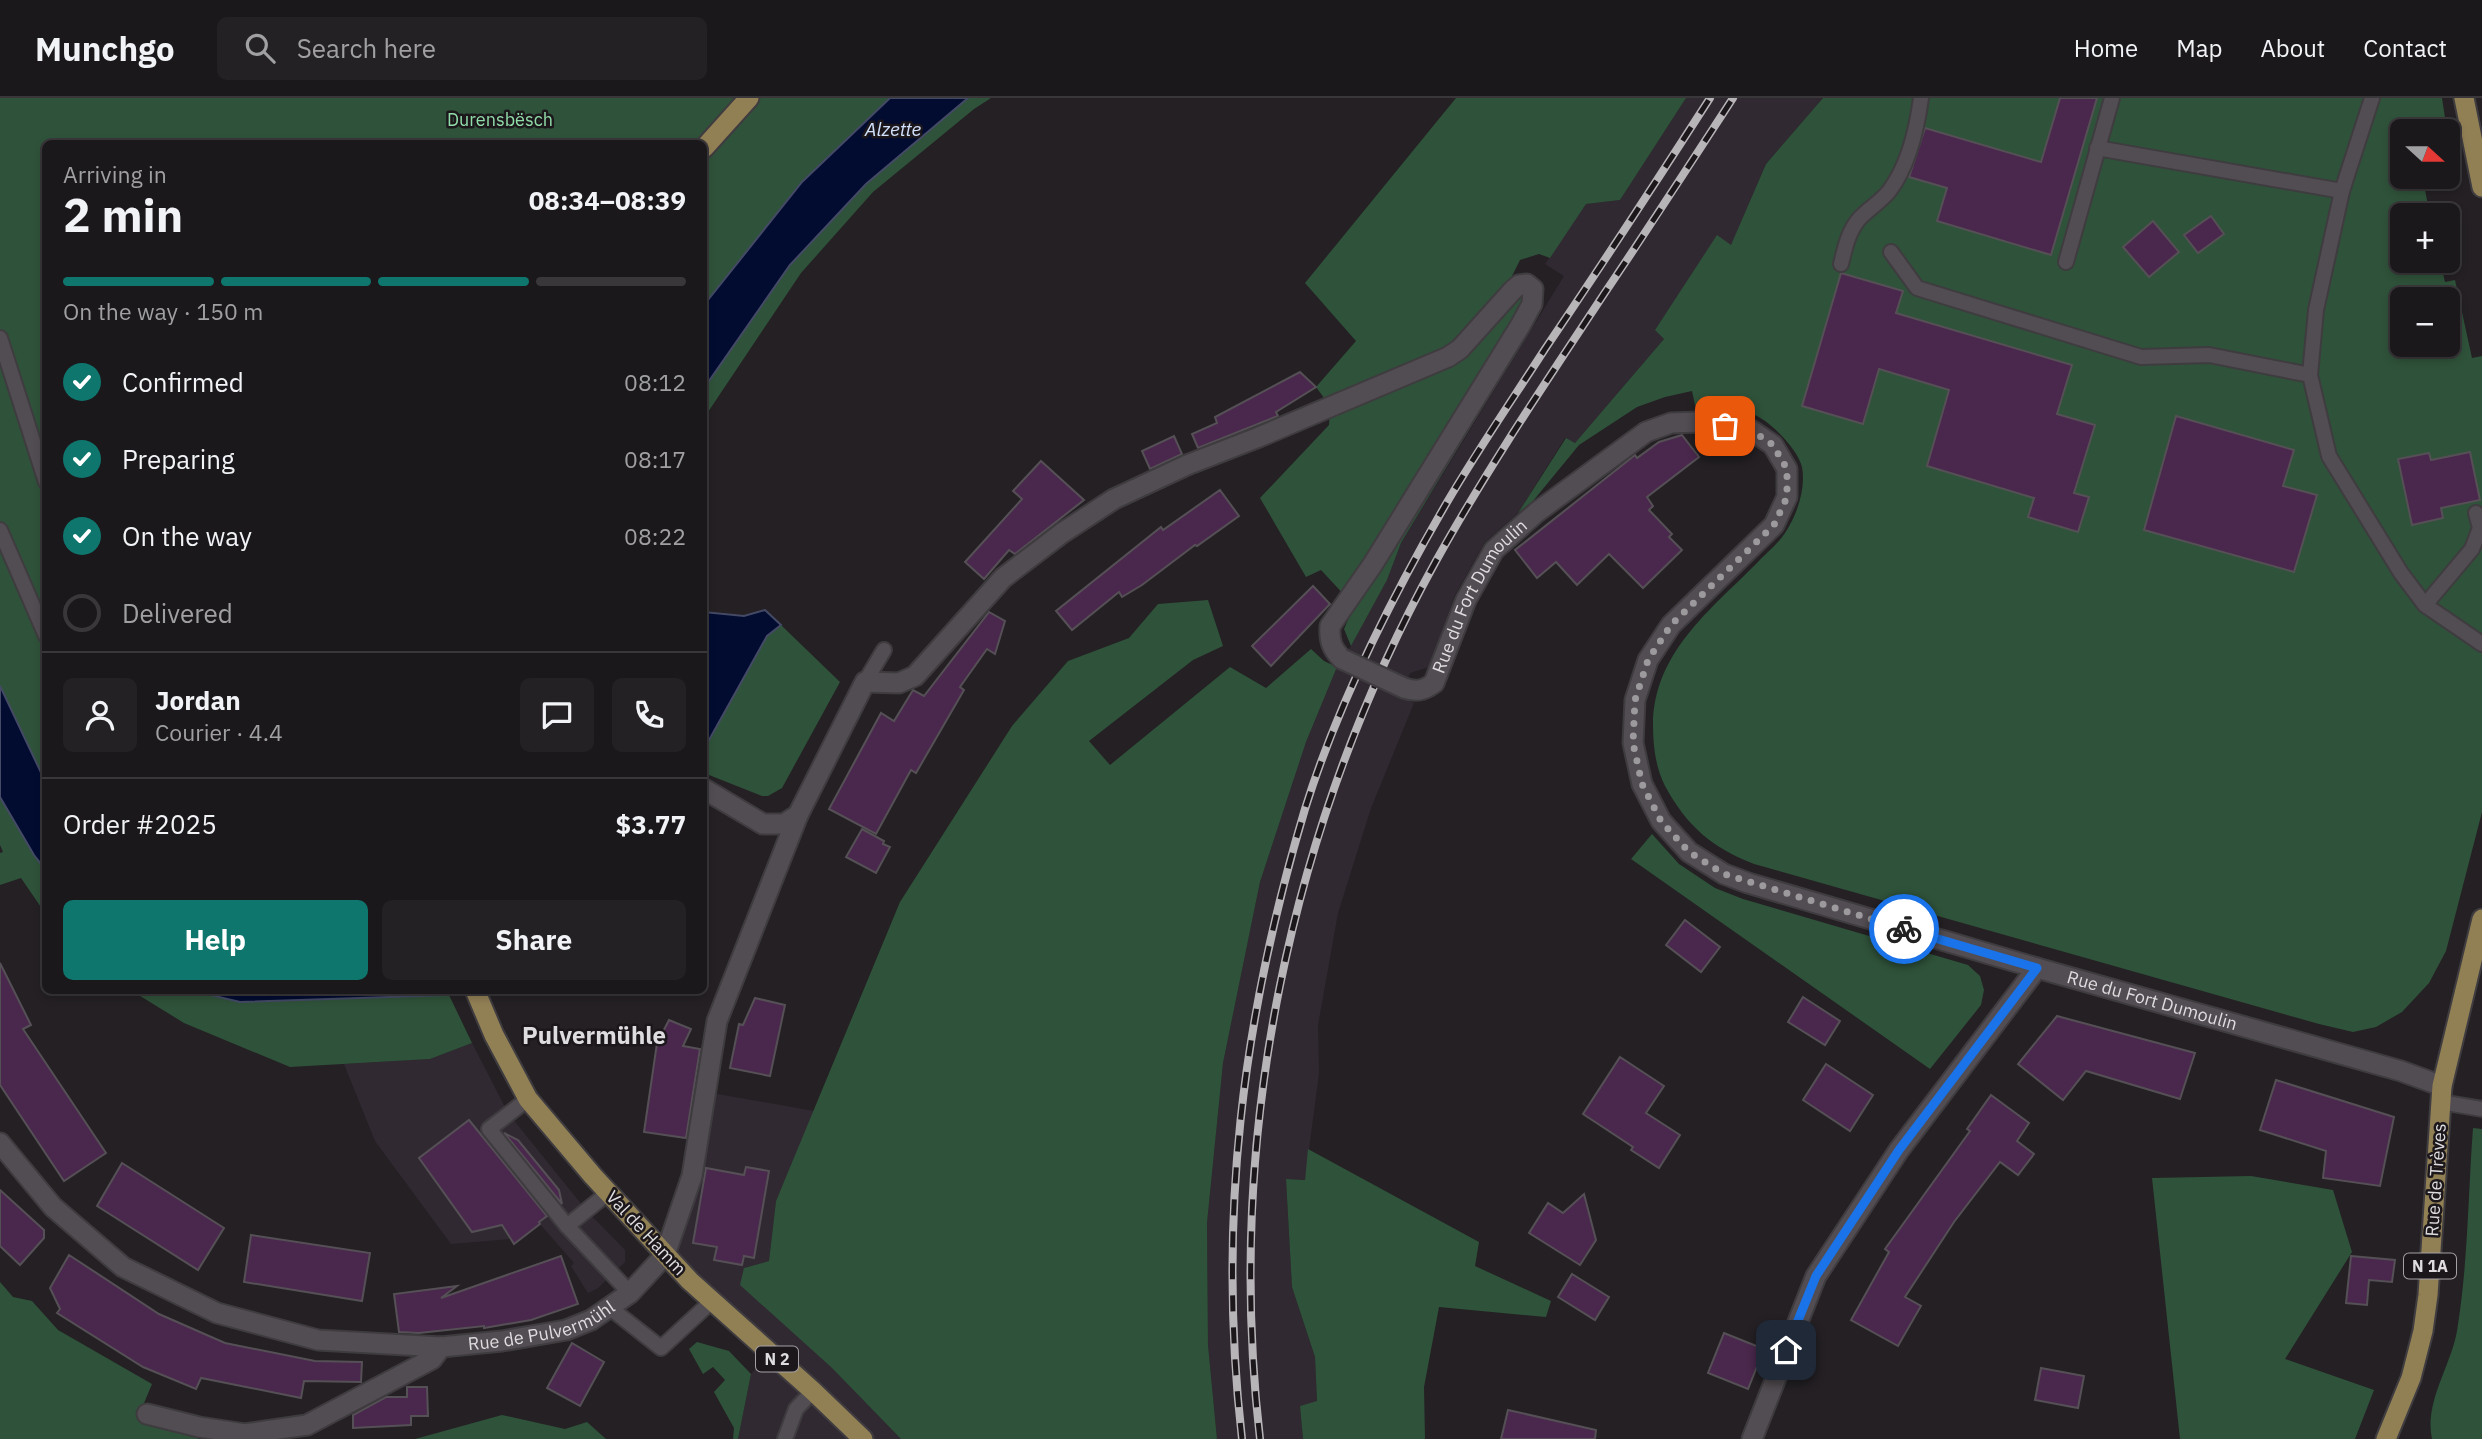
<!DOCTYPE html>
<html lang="en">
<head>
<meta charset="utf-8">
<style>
	:root { --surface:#1b181b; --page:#242124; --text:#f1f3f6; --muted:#a0a0a3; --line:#39373a; --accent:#0f766e }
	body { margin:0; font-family:"IBM Plex Sans",sans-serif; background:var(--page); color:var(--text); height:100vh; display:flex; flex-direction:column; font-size:26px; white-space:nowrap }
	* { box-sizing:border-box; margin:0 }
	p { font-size:23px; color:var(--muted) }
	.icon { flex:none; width:38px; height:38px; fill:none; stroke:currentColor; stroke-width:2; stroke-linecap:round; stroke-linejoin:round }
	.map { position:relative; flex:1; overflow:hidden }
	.side { position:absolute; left:42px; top:42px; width:665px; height:854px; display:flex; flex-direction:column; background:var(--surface); border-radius:10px; box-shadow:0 4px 10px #0003,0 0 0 2px var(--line) }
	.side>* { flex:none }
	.needle { width:46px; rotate:111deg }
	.controls { position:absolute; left:2390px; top:21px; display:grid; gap:14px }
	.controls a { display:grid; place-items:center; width:70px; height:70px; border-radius:10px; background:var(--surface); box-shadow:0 4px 10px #0003,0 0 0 2px var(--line); font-size:35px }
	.pin { position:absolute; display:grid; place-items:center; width:60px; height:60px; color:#fff; margin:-30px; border-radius:14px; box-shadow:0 4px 10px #0006 }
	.courier { position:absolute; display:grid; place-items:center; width:70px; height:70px; margin:-35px; border:5px solid #1a73e8; border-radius:50%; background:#fff; color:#222; box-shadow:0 2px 9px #0007 }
	.overview em { font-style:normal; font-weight:800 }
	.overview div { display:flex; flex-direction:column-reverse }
	.overview { display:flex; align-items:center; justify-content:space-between; height:119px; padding:0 21px }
	h1 { font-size:46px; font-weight:800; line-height:52px }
	.bar { display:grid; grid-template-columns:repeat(4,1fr); gap:10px 7px; align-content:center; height:84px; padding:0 21px }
	.bar i { height:9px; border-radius:5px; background:var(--line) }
	.bar .on { background:var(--accent) }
	.bar p { grid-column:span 4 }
	.line { display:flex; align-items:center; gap:18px; padding:0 21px; border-top:2px solid var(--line) }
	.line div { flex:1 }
	.round { display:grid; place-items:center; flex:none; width:74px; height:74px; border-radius:10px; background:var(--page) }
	ol { padding:0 21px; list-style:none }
	li { display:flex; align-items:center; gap:21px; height:77px }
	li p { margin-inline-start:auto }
	li .icon { padding:7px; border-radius:50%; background:var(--accent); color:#fff; stroke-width:4 }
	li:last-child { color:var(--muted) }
	li i { width:38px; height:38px; border:4px solid var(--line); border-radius:50% }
	.button { display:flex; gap:14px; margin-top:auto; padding:14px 21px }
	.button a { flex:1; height:80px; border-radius:10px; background:var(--accent); color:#fff; font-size:28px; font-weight:800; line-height:80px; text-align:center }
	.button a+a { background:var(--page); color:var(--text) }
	header { display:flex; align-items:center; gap:42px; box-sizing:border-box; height:98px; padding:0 35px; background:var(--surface); border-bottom:2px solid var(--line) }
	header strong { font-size:33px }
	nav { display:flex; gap:38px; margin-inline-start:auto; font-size:24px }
	.search { width:490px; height:63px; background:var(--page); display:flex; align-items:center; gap:18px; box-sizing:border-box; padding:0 24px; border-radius:10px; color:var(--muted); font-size:26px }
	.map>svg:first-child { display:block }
	.built { fill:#312932 }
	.green { fill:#2f523a; fill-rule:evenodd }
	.water { fill:#020c31; stroke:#444a65; stroke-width:2 }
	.building { fill:#4a284d; stroke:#555055; stroke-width:2 }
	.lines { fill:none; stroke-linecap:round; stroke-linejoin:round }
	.service-casing { stroke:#3f3c40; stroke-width:18 }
	.pedestrian-casing { stroke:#3f3c40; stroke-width:23 }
	.minor-casing { stroke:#3f3c40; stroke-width:23 }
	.primary-casing { stroke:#3f3c40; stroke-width:23 }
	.service { stroke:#524d52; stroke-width:14 }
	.pedestrian { stroke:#524d52; stroke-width:19 }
	.minor { stroke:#524d52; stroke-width:19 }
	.primary { stroke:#928055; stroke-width:19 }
	.rail-casing { stroke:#b8b5b8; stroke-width:8 }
	.rail { stroke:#1b171b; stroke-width:5; stroke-dasharray:16; stroke-linecap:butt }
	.minor-bridge-casing { stroke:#3f3c40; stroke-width:23; stroke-linecap:butt }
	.minor-bridge { stroke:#524d52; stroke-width:19 }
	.done { stroke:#9d9a9d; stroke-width:7; stroke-dasharray:0 12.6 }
	.route { stroke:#1a73e8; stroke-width:9 }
	.labels { text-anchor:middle; stroke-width:5; stroke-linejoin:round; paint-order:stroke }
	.shield { fill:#1b171b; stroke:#a4a1a4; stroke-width:2 }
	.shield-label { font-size:16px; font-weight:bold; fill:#dedcde }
	.park-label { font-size:18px; fill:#91dda9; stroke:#1b171b }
	.street-label { font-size:18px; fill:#dedcde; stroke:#1b171b }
	.water-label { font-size:19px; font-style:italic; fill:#d2e1fd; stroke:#1b171b }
	.district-label { font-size:24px; font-weight:bold; fill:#dedcde; stroke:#1b171b }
</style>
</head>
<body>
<header>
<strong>Munchgo</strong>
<div class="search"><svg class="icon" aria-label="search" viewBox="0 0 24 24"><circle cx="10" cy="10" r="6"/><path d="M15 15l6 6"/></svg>Search here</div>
<nav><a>Home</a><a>Map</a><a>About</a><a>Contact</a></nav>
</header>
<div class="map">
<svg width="2482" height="1341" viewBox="0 0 2482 1341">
	<rect width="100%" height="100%" fill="#242024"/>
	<g class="built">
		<polygon points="1686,0 1823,0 1766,66 1731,148 1717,138 1655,232 1664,241 1575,345 1565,340 1518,415 1485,444 1455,497 1429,569 1410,575 1400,598 1414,605 1371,710 1338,815 1318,927 1319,975 1305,1082 1286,1081 1292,1189 1315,1259 1317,1304 1300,1308 1303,1341 1217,1341 1208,1247 1207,1125 1223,965 1260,784 1306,644 1337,569 1351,548 1387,482 1401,445 1564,178 1545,166 1586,106 1620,102"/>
		<polygon points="472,945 508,1015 586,1112 625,1152 625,1164 598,1190 588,1195 571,1168 574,1165 540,1126 522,1140 451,1146 375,1043 344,966 430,961"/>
		<polygon points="706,994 814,1013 776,1103 769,1163 744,1170 831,1269 901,1341 738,1341 751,1276 769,1254 665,1157"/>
	</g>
	<g class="green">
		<polygon points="0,0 890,0 802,84 704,207 704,46 46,46 45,683 0,588"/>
		<polygon points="968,0 991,0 974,11 873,94 801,175 704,320 704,290 790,167 866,86"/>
		<polygon points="1456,0 1686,0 1620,102 1586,106 1550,160 1539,156 1520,162 1497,208 1533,191 1463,321 1472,327 1401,445 1387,482 1351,548 1344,531 1371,470 1348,501 1321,472 1306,479 1260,400 1329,327 1330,308 1316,289 1356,243 1305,185"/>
		<path d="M1823 0H2442L2447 33H2403V79H2444L2441 83 2424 87 2430 117H2403V163H2440L2445 184 2455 182 2472 260 2482 258V714L2446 853 2429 885 2402 914 2376 929 2353 934 2319 926 1754 766C1711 749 1687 728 1665 688 1655 668 1653 647 1653 626 1654 555 1710 512 1756 466 1765 456 1778 446 1785 435 1797 417 1806 391 1802 369 1798 352 1773 326 1757 318 1744 312 1711 310 1695 307L1692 293 1665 299 1637 309 1579 347 1533 403 1518 415 1566 340 1575 345 1664 241 1655 232 1717 137 1731 147 1766 66ZM2403 201H2448V247H2403Z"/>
		<polygon points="1208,502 1223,548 1193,562 1089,643 1110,667 1230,569 1266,590 1311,551 1324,563 1337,569 1306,644 1260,784 1223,965 1207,1125 1208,1247 1217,1341 901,1341 831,1269 740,1187 744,1170 769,1163 776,1103 900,804 1012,628 1068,563 1129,540 1158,506"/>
		<polygon points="781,527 840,584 782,690 768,698 762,698 704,675 704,651 767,538"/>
		<polygon points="0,699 34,757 45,771 45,815 21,780 0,787 0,755 3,754 0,747"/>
		<polygon points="1652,736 1679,766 1715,790 1743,801 1968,867 1980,878 1984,892 1981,907 1930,971 1631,761"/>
		<polygon points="132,893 194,893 240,904 449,897 472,945 430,961 290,969 184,925"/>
		<path d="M2473 1030 2482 1031V1341H2432C2424 1304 2451 1268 2457 1233 2468 1166 2468 1097 2473 1030Z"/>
		<polygon points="1308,1051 1479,1144 1475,1168 1551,1203 1546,1219 1439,1209 1424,1289 1425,1341 1303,1341 1300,1308 1317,1303 1315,1259 1292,1189 1286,1081 1305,1082"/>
		<polygon points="2251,1078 2333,1092 2352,1154 2285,1261 2374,1292 2355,1341 2180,1341 2152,1080"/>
		<polygon points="0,1184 13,1199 32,1203 58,1232 152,1286 139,1317 198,1337 198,1341 0,1341"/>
		<polygon points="697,1244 729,1253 751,1276 738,1341 733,1341 734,1330 714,1294 725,1282 713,1269 703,1276 689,1251"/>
		<polygon points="502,1317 565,1331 587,1324 606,1341 415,1341"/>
	</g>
	<g class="water">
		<polygon points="890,0 968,0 866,86 790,167 704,290 704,207 802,84"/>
		<polygon points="765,512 781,527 767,538 704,651 704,514 744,518"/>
		<polygon points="0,588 45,683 45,771 34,757 0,699"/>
		<polygon points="194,893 463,893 449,897 240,904"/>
	</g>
	<g class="building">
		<polygon points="2060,0 2097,0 2051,157 1937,123 1947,90 1909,79 1925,30 2041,64"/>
		<polygon points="2211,118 2224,136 2198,155 2184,137"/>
		<polygon points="2153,123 2179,154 2149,179 2123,149"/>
		<polygon points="1841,175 1903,193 1896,215 2072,267 2057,316 2095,327 2074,395 2089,399 2078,434 2028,419 2034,400 1927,368 1949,292 1879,271 1863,326 1802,308"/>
		<polygon points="1300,274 1316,289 1276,314 1278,318 1198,350 1192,336 1217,325 1215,319"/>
		<polygon points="2176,318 2294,352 2283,388 2317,397 2294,474 2144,432"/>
		<polygon points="1682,337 1699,359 1647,399 1653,408 1649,412 1672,436 1669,439 1682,452 1643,490 1609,456 1577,487 1556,464 1537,480 1515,452 1635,357 1637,360 1659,344"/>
		<polygon points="1174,338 1182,356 1150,371 1142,353"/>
		<polygon points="2470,354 2480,402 2441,410 2443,420 2412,427 2398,361 2429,355 2431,362"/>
		<polygon points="1041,363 1084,402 1015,456 1009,452 984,481 965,464 1022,401 1013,393"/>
		<polygon points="1220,392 1239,418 1197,448 1195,447 1142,487 1122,499 1119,494 1072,532 1056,513 1161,429 1163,432"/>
		<polygon points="1313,488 1330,506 1271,568 1252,548"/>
		<polygon points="989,514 1005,523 995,556 987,551 960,589 964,592 916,675 911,672 876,736 829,711 881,615 894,623 913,592 924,598"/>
		<polygon points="862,731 884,743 883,746 890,749 876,775 846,759"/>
		<polygon points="1685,822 1720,849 1701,874 1666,847"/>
		<polygon points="0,865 31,927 23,931 106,1055 64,1083 0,987"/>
		<polygon points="1803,899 1840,923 1825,947 1788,924"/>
		<polygon points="755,900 785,907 770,978 730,970 739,926 743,927"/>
		<polygon points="2057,918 2195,955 2180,1001 2086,973 2063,1002 2018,966"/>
		<polygon points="669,922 691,931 683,948 700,951 686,1040 644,1034 657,945"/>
		<polygon points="1620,959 1664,988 1646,1015 1680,1037 1659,1070 1631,1052 1633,1049 1583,1016"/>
		<polygon points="1826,966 1873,997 1850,1033 1803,1002"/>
		<polygon points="2276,982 2394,1019 2380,1088 2323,1080 2326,1053 2260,1032"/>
		<polygon points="1991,997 2029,1025 2017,1043 2034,1056 2018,1077 2000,1064 1954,1124 1905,1199 1921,1208 1898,1248 1851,1222 1889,1154 1885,1151 1970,1033 1967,1031"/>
		<polygon points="469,1022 547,1118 539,1124 540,1126 514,1146 502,1127 472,1134 419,1060"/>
		<polygon points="504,1035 518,1042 559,1092 562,1106"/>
		<polygon points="122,1065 224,1130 198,1172 97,1108"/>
		<polygon points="746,1069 769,1073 754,1160 744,1158 742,1167 714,1162 717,1149 693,1145 706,1070 744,1077"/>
		<polygon points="0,1092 44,1132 44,1140 20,1167 0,1148"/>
		<polygon points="1584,1096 1596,1142 1580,1167 1529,1135 1548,1105 1563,1115"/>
		<polygon points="251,1137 370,1155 362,1203 244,1184"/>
		<polygon points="69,1157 159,1216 225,1245 315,1263 362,1264 361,1284 304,1283 301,1300 201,1280 196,1291 143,1269 57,1215 60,1211 50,1190"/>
		<polygon points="561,1158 578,1206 531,1222 484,1230 484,1228 419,1235 399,1234 394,1196 457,1188 441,1200"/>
		<polygon points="2351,1158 2395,1162 2392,1184 2369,1182 2367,1207 2346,1205"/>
		<polygon points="1572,1176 1609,1199 1595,1222 1558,1199"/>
		<polygon points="1724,1235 1764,1251 1748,1291 1708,1275"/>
		<polygon points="572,1245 604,1264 580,1308 547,1290"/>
		<polygon points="2041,1270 2084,1278 2078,1310 2035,1302"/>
		<polygon points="407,1289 427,1289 428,1318 411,1318 411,1327 353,1330 353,1317 386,1299 407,1299"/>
		<polygon points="1508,1312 1596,1332 1595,1341 1501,1341"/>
	</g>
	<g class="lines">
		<g class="service-casing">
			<g id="service">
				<polyline points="2097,50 2342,93"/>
				<polyline points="1891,154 1917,190 2141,259 2209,257 2310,277 2329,358 2401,475 2425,507 2482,546"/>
				<polyline points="2066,164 2112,0"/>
				<path d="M1841 166C1845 150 1848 134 1859 121 1868 111 1882 103 1890 92 1909 66 1917 30 1921 0"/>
				<polyline points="0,240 46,384"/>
				<polyline points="2310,277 2316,212 2342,93 2372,0"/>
				<polyline points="0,432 46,538"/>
				<polyline points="2425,507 2472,451 2480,430 2476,415"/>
				<polyline points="865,584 884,552"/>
				<polyline points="528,1001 489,1031 567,1128 630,1195"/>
				<polyline points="2441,1004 2482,1011"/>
				<polyline points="567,1128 608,1095"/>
				<polyline points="609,1209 661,1250 712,1203"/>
				<polyline points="785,1341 796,1311 813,1293"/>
			</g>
		</g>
		<g class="pedestrian-casing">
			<polyline id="pedestrian" points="665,1157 692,1078 717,923 798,717"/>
		</g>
		<g class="minor-casing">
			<g id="minor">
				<path id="s1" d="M1404 590C1416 594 1423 593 1434 585L1466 502 1494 452 1537 414 1646 334 1671 325 1698 324 1751 332 1773 347 1787 371V399L1774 427 1671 527 1648 562 1635 602 1633 645 1642 686 1661 723 1689 754 1724 776 1748 785 2037 870 2401 973 2442 988"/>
				<path d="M704 691 763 726H784L798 717 865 584 899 585 915 578 1003 480 1062 435 1114 401 1187 367 1259 339 1448 259 1460 251 1513 192 1519 187 1527 186 1533 191 1532 206 1520 228 1373 466 1330 528C1329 543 1332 551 1342 561"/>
				<path id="s2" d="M0 1045 53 1109 123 1169 217 1215 318 1242 441 1249 502 1243 566 1232 591 1222 630 1195 665 1157"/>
				<polyline points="147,1316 199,1329 245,1336 307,1327 432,1261 441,1249"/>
				<polyline points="1752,1341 1816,1178 1899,1052 2037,870"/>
			</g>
		</g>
		<g class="primary-casing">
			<g id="primary">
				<polyline points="2464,0 2482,89"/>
				<polyline points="704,50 749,0"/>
				<polyline points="475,892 494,937 528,1001 593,1078 690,1183 813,1293 863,1341"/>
				<polyline points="2386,1341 2411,1280 2423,1233 2428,1197 2442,988 2482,821"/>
			</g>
		</g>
		<use href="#service" class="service"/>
		<use href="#pedestrian" class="pedestrian"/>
		<use href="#minor" class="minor"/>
		<use href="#primary" class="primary"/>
		<g class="rail-casing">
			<g id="rail">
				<path d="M1242 1341C1217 1122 1242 921 1305 711 1337 608 1392 499 1446 406 1477 353 1512 302 1545 251 1601 168 1656 84 1710 0"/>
				<path d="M1260 1341C1225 1039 1289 729 1436 463 1487 371 1546 284 1604 196 1648 131 1690 66 1733 0"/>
			</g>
		</g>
		<use href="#rail" class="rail"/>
		<g class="minor-bridge-casing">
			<polyline id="minor-bridge" points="1342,561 1404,590"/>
		</g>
		<use href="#minor-bridge" class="minor-bridge"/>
	</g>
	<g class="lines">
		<polyline class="done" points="1725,328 1751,332 1773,347 1787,371 1787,399 1774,427 1671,527 1648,562 1635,602 1633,645 1642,686 1661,723 1689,754 1724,776 1904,831"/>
		<polyline class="route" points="1786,1252 1816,1178 1899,1052 2037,870 1904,831"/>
	</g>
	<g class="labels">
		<g class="shield">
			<rect x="2404" y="1155.5" width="52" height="25" rx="5"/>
			<rect x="756" y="1248.5" width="42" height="25" rx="5"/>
		</g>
		<g class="shield-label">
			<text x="2430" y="1174">N 1A</text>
			<text x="777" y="1267">N 2</text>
		</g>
		<g class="park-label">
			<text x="500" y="28">Durensbësch</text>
		</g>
		<g class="street-label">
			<text dy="6" stroke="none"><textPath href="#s1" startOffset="131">Rue du Fort Dumoulin</textPath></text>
			<text dy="6" stroke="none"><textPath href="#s1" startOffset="1475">Rue du Fort Dumoulin</textPath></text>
			<text transform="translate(2436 1082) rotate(-86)" y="6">Rue de Trèves</text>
			<text transform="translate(646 1135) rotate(47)" y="6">Val de Hamm</text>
			<text dy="6" stroke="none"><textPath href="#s2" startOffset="611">Rue de Pulvermühl</textPath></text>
		</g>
		<g class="water-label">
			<text x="893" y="38">Alzette</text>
		</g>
		<g class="district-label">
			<text x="594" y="946">Pulvermühle</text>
		</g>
	</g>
</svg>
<div class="controls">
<a><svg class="needle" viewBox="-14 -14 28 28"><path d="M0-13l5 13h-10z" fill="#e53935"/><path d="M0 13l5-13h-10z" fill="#a0a0a3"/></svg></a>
<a>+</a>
<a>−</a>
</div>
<div class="pin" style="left:1725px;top:328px;background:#ea580c"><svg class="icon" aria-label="bag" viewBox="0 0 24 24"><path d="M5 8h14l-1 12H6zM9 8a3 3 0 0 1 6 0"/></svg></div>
<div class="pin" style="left:1786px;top:1252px;background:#1f2937"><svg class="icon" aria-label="home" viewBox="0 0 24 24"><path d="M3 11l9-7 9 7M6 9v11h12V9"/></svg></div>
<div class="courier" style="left:1904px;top:831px"><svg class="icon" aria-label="bike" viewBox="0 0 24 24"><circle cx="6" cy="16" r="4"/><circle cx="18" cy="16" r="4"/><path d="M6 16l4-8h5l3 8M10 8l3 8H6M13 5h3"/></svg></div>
<section class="side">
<div class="overview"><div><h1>2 min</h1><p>Arriving in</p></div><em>08:34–08:39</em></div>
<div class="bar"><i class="on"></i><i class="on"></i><i class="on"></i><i></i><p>On the way · 150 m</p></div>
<ol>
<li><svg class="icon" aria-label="check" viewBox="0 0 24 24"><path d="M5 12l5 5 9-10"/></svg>Confirmed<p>08:12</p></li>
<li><svg class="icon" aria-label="check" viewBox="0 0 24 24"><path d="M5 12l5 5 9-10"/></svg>Preparing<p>08:17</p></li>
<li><svg class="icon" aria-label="check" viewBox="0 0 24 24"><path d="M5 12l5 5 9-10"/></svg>On the way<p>08:22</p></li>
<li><i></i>Delivered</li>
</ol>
<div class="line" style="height:126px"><a class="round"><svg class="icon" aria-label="person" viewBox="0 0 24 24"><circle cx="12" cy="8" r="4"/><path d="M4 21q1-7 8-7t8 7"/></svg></a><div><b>Jordan</b><p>Courier · 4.4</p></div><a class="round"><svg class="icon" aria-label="chat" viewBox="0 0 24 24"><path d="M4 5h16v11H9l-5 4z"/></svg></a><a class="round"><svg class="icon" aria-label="phone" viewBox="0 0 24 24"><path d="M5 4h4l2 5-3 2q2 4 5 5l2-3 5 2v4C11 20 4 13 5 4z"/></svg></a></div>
<div class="line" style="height:91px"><div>Order #2025</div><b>$3.77</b></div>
<div class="button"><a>Help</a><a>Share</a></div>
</section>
</div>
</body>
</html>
